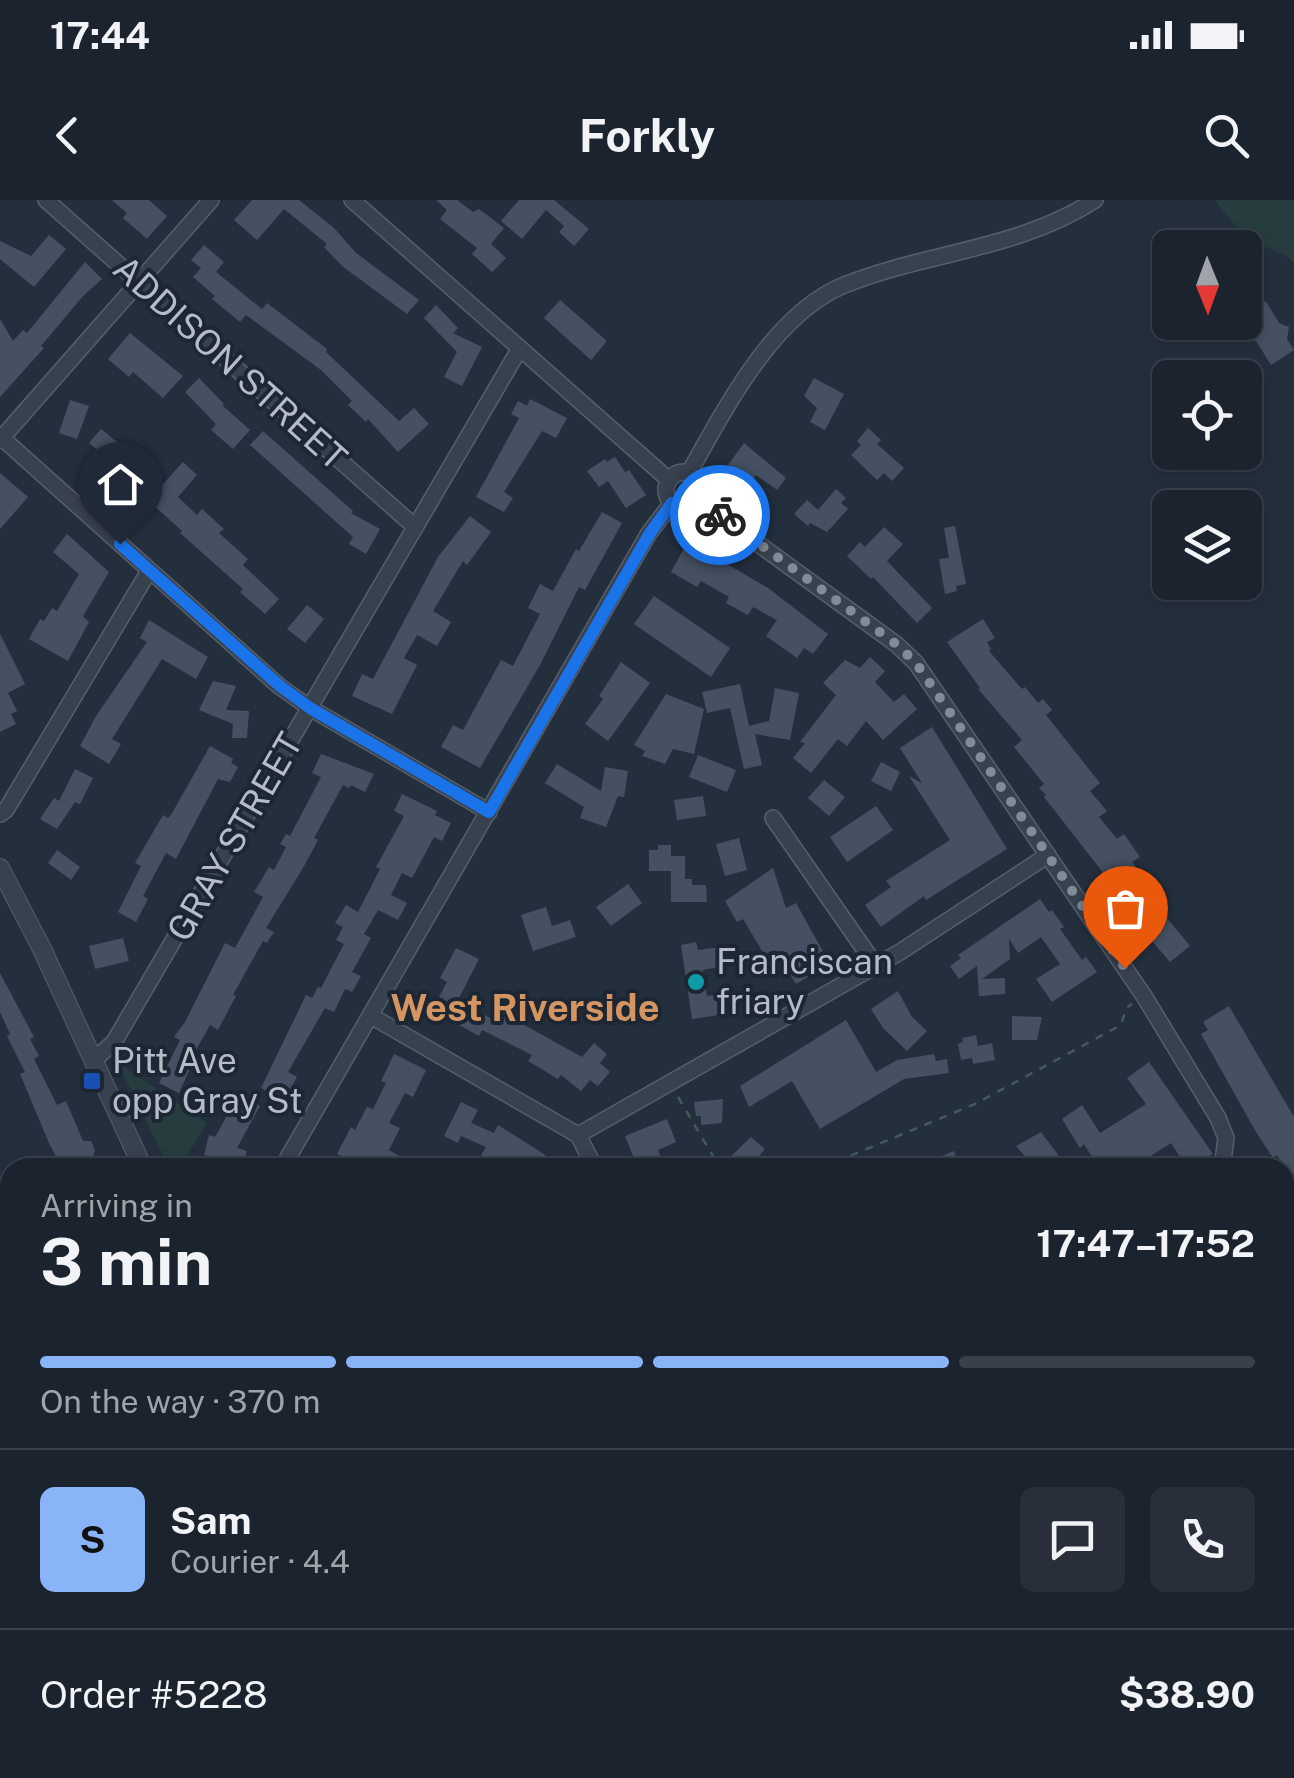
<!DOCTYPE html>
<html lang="en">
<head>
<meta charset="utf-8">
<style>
	:root { --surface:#1b232e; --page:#282f3a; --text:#f1f3f6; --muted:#a0a4aa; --line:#39404a; --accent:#8ab4f8 }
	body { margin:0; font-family:"Public Sans",sans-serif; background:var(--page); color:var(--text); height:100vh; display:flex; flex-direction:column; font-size:38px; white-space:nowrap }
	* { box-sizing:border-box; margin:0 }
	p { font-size:32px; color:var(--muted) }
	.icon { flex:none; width:55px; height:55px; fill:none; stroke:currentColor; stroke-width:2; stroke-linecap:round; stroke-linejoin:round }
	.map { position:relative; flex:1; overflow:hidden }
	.sheet { position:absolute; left:0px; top:958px; width:1295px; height:622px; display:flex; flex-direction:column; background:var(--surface); border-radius:30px 30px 0 0; box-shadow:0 5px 15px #0003,0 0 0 2px var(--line) }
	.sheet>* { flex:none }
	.needle { width:65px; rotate:179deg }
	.buttons { position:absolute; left:1152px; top:30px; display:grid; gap:20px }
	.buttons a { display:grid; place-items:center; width:110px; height:110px; border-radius:15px; background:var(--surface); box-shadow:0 5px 15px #0003,0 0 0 2px var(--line); font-size:50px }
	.pin { position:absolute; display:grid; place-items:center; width:85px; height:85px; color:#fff; margin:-102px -42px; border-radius:50% 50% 50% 0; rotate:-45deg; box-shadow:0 0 10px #0007 }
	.pin .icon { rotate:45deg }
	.courier { position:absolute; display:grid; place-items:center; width:100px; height:100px; margin:-50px; border:8px solid #1a73e8; border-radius:50%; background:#fff; color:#222; box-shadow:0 2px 12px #0007 }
	.summary em { font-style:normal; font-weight:700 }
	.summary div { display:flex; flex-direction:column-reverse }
	.summary { display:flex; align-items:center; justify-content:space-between; height:170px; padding:0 40px }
	h1 { font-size:65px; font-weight:700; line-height:75px }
	.bar { display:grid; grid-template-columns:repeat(4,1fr); gap:15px 10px; align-content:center; height:120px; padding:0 40px }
	.bar i { height:12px; border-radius:8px; background:var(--line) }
	.bar .current { background:var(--accent) }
	.bar p { grid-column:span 4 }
	.line { display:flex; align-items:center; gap:25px; padding:0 40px; border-top:2px solid var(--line) }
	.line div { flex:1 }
	.round { display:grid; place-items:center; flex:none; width:105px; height:105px; border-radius:15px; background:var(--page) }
	.status { display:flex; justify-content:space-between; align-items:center; height:70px; padding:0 50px; background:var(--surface); direction:ltr }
	.status svg { height:28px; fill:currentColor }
	header { display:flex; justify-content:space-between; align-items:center; height:130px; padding:0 40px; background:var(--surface); font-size:45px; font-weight:700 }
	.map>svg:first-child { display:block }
	.green { fill:#263c3f }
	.building { fill:#455162 }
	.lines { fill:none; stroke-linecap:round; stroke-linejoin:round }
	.minor-casing { stroke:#565f6c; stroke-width:18 }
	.tertiary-casing { stroke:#565f6c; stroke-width:20 }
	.path { stroke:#44595c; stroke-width:2.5; stroke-dasharray:8 8; stroke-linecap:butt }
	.minor { stroke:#38414e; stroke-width:15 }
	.tertiary { stroke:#38414e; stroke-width:18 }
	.done { stroke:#828b98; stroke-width:10; stroke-dasharray:0 18 }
	.route { stroke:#1a73e8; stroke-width:12 }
	.culture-dot { fill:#0f9aa8; stroke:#1d2633; stroke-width:4 }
	.transit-dot { fill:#1a4fb4; stroke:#1d2633; stroke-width:4 }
	.labels { text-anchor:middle; stroke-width:8; stroke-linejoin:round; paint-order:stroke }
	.street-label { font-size:35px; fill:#b4bcc9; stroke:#1d2633 }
	.poi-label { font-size:35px; fill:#b4bcc9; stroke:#1d2633; text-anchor:start }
	.neighbourhood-label { font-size:38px; font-weight:bold; fill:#d59563; stroke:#1d2633 }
</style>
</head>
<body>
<div class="status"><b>17:44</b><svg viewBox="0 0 49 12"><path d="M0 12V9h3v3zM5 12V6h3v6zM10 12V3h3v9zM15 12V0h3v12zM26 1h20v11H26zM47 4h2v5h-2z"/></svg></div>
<header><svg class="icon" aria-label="back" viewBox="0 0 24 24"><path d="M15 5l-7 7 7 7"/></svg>Forkly<svg class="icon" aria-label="search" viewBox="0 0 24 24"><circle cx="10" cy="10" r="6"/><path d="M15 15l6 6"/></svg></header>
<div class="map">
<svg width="1294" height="1578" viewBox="0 0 1294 1578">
	<rect width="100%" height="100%" fill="#242f3e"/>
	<g class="green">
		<polygon points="1215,0 1294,0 1294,63 1285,55 1245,39"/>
		<polygon points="117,862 207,923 180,967 169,967"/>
		<polygon points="0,1123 10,1132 10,1199 0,1212"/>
	</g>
	<g class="building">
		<polygon points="112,0 149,0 167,16 147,39 123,18 127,13"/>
		<polygon points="252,0 299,0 334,28 356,53 419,100 407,114 342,66 324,47 327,44 284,9 257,40 234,20"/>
		<polygon points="436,0 457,0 473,12 479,9 504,28 491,44 506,58 492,72 472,54 477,48 440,19 447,10"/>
		<polygon points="519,0 554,0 589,29 574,46 559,32 564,26 546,10 522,39 501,21"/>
		<polygon points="49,35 66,49 34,87 0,59 0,41 31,56"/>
		<polygon points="204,45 224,62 216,72 262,109 267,103 327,149 326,152 399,221 414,208 429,224 398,252 368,219 366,222 348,205 352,201 321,170 246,115 240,122 212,99 215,96 193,77 201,68 191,60"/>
		<polygon points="85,62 102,79 83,96 41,146 44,148 0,197 0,119 13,141 23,130 27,133"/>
		<polygon points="560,100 607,141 591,160 544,118"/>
		<polygon points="1266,101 1279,123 1289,127 1287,139 1294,150 1271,165 1256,141 1240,138 1242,125 1255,114 1252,110"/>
		<polygon points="436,105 458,128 453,133 482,147 462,186 444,177 457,152 424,118"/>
		<polygon points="130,133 183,176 163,198 133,172 129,177 108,159"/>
		<polygon points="199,178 224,204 222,205 250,230 233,249 211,230 216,224 185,192"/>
		<polygon points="814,178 844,194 825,230 810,222 817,208 804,196"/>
		<polygon points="530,199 567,218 556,238 542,231 504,292 513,298 504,312 476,297 519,218 511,214 518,201 527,206"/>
		<polygon points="70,200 89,206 77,239 59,233"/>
		<polygon points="868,228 881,240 877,244 904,268 892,281 884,273 877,280 851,255 861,245 857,241"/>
		<polygon points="101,229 121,245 119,247 163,284 183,262 197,275 178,297 197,315 202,309 224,329 219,333 248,359 243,365 279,399 265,414 240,392 243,389 180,333 182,331 139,292 138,294 118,278 123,272 89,243"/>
		<polygon points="263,231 353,311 351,313 380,329 366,354 349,344 353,337 250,245"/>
		<polygon points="744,243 786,278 777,290 756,275 751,282 728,265"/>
		<polygon points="615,257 625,272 629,270 646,295 626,308 608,281 599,287 587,271 605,259 607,262"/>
		<polygon points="0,273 28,297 0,329"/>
		<polygon points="836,289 846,298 841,303 848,309 827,332 810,323 808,326 794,314 807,300 818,310"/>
		<polygon points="602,312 622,323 585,390 579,387 540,465 480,568 441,547 453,525 463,530 501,460 513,466 540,414 528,408 540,384 553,391 576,349 579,351"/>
		<polygon points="470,316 491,332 467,365 463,361 433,411 451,422 437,446 417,435 404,458 417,465 392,514 352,496 362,474 373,479 438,357"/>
		<polygon points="955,326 966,384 956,386 957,391 945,394 939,359 949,358 944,328"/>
		<polygon points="884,327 903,344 887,361 932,408 917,423 873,377 871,379 847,356 860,342 865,347"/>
		<polygon points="67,334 109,372 83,416 89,422 68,461 29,439 40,419 44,421 52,408 57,411 79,374 53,352"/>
		<polygon points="688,341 768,388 828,434 813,454 804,448 797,458 766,436 777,420 753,407 748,415 726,403 729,397 701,381 697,387 671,372"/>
		<polygon points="654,396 730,448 711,477 634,424"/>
		<polygon points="307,405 324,419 305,443 287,429"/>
		<polygon points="983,419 995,438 987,442 991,449 989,451 1022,489 1025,487 1038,503 1043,499 1052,510 1046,515 1100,583 1090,591 1107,611 1099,617 1117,639 1124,634 1140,657 1132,662 1153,691 1148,695 1190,746 1170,762 1152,741 1148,745 1130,722 1115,701 1118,695 1101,670 1044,597 1046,595 1039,588 1044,584 1014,547 1022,540 978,489 980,488 947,442"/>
		<polygon points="149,420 208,457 196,479 162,459 112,539 121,544 109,564 80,546 96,516 147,442 140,438"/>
		<polygon points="0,434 25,484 8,493 17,511 11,514 16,524 0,532"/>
		<polygon points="870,457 885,471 875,482 894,502 904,494 917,509 883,540 866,521 847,546 838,539 811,573 793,558 805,543 800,542 836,495 823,483 845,460 860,468"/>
		<polygon points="621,462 650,483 608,541 585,524 603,499 599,496"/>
		<polygon points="213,481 236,486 226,510 249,511 247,538 232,538 233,524 199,510"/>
		<polygon points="740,484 749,526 769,521 775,488 799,493 790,540 755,534 762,565 744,569 730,508 707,513 702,492"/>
		<polygon points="666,494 704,509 694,554 673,549 665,564 642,556 645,551 634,545"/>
		<polygon points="932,527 1007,649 926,700 924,696 881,727 865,705 891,687 886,681 950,640 909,576 922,583 900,548"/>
		<polygon points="210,546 233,559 231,563 238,567 230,582 218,579 176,659 166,653 143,696 148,699 136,722 118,712 141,666 135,663 163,615 168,618 171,615"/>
		<polygon points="321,554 374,574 365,592 351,585 349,588 343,585 314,638 318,640 303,668 266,728 274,732 267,743 263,741 233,795 236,796 218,830 210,825 190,861 193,862 179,893 159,883 180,840 174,837 185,822 225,743 235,748 263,697 254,692 269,667 274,670 286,647 280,644 286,634 290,636 321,577 312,573"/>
		<polygon points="698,555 736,570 727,592 689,577"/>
		<polygon points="881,562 900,572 891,591 871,581"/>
		<polygon points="557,564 601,591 605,567 628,571 624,597 618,596 606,627 580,618 584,607 545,583"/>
		<polygon points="75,569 93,578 80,604 75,602 57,629 40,619 54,598 59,601"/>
		<polygon points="824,580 845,597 829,616 808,598"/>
		<polygon points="402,594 437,611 435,615 451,623 442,641 434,637 412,678 402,673 391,695 407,703 398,720 378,710 364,734 371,738 352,772 361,776 352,792 345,789 334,812 325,808 288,872 297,877 284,901 261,888 306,795 312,798 318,787 321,788 344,744 336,740 343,727 335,723 346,705 358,712 380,669 376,667 404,616 394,611"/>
		<polygon points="703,596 706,616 677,620 674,600"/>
		<polygon points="876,606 893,630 847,662 830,637"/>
		<polygon points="739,638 747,670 725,676 716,644"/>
		<polygon points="658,645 671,645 671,656 685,656 685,679 692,679 692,685 706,685 707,702 671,702 671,671 649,671 649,650 658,650"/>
		<polygon points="57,650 80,667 71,680 48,663"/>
		<polygon points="773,668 786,708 796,703 830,764 796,784 775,750 765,756 743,719 737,722 725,701"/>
		<polygon points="628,684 642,703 611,726 596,707"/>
		<polygon points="1040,699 1049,712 1052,710 1064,727 1060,729 1082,760 1086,757 1097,772 1052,802 1036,779 1060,764 1041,737 1018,753 1009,739 1010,759 982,779 1005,778 1005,794 979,796 977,766 959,779 950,766 961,758 958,755"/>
		<polygon points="546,707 552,726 570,720 576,737 533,751 521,715"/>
		<polygon points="123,738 129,761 95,769 89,746"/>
		<polygon points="696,742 698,750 721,747 724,766 703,770 707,796 723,794 726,814 692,819 681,745"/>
		<polygon points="456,748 479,759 458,800 501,824 506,815 582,857 594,843 607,854 600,863 610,872 598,886 590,880 581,891 561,875 558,879 528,861 532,855 482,830 479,836 432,810 447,782 440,778"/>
		<polygon points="0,773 34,837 30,839 39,856 34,859 57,905 66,901 83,941 91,941 95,950 92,959 95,968 62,968 49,943 20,874 25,872 7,836 10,834 0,812"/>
		<polygon points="898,791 912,817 927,831 907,851 883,828 871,809"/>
		<polygon points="1229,806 1294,917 1294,985 1277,955 1273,958 1256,932 1201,834 1208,830 1203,822"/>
		<polygon points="1012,816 1042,817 1037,840 1012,840"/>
		<polygon points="846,820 876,872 897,860 934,854 936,861 947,859 949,873 904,879 820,929 792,881 749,907 740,886"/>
		<polygon points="976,835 978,846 992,843 995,860 973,864 972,858 961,860 958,844 963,842 962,838"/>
		<polygon points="394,854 426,870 413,897 405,893 389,923 400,928 389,950 419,968 362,968 337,954 351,927 355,930 367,907 373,909 386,883 381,881"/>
		<polygon points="1149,862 1213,954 1187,968 1171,943 1132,968 1099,968 1084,944 1080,948 1062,919 1082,905 1100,933 1146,904 1127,878"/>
		<polygon points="239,894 260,906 237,948 247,951 242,968 232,968 220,964 221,959 204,955 209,935 215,937"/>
		<polygon points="723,899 722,923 701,925 701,916 696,916 694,902"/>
		<polygon points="461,902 478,910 471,923 494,933 498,925 566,968 519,968 507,959 503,967 481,955 486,947 461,936 458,943 444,936"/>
		<polygon points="667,919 676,942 658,950 666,968 638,968 625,936"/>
		<polygon points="1041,932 1062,960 1051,968 1035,968 1016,946"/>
		<polygon points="751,937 765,949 749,968 738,968 728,959"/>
		<polygon points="954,951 960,968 915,968 915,967"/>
	</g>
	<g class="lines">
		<g class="minor-casing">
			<g id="minor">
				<polyline points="46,0 414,326"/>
				<polyline points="352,0 669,280"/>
				<polyline points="2,238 279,486 310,508 489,612"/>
				<polyline points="0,240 211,0"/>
				<circle cx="684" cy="290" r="18"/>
				<path d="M689 273C725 209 772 116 842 86 925 52 1018 50 1095 0"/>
				<polyline points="698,300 896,444 916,463 1144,796 1218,918 1226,938 1222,968"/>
				<polyline points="0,614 6,610 149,371"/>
				<polyline points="773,618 876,766"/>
				<polyline points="371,816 578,935 595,968"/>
				<polyline points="94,860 114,842 520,148"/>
				<polyline points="578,935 900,752 1048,655"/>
				<polyline points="282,968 649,333 672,303"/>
				<polyline points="1070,1570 1096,1578"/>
				<polyline points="668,1578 671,1570"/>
			</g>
		</g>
		<g class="tertiary-casing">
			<g id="tertiary">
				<polyline points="0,668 42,749 143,968"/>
				<polyline points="0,1419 10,1406"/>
			</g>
		</g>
		<g class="path">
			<polyline points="678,897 720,968"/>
			<polyline points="821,968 975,904 1121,825 1126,808 1132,804"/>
			<polyline points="0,1024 10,1020"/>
		</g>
		<use href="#minor" class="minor"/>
		<use href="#tertiary" class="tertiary"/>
	</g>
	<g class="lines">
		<polyline class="done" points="720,315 896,444 916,463 1125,768"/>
		<polyline class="route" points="120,344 280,486 310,508 489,612 650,333 672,303 683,308 698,300 720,315"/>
	</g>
	<circle class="culture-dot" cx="696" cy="782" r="10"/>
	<rect class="transit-dot" x="82" y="871" width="20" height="20" rx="5"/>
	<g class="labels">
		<g class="street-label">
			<text transform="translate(230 163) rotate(42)" y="12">ADDISON STREET</text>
			<text transform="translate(235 637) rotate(-60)" y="12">GRAY STREET</text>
		</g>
		<g class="poi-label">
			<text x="716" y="774">Franciscan<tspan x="716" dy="40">friary</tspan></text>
			<text x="112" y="873">Pitt Ave<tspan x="112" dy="40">opp Gray St</tspan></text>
		</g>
		<g class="neighbourhood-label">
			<text x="525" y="821">West Riverside</text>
		</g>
	</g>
</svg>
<div class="buttons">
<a><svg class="needle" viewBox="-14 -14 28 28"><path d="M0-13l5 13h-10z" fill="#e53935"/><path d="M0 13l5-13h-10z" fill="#a0a4aa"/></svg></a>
<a><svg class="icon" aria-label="locate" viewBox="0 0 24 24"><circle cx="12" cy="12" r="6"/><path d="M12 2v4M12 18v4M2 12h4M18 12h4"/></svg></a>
<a><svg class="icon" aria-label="layers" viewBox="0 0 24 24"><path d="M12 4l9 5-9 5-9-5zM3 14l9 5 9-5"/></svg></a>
</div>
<div class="pin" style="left:1125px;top:768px;background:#ea580c"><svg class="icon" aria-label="bag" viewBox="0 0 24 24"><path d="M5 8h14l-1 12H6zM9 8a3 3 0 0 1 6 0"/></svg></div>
<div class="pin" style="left:120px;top:344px;background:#1f2937"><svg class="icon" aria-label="home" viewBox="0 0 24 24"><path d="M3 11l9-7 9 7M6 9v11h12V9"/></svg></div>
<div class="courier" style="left:720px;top:315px"><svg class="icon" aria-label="bike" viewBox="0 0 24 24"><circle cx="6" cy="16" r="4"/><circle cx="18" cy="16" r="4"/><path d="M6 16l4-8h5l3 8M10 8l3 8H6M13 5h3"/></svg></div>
<section class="sheet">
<div class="summary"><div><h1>3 min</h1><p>Arriving in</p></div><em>17:47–17:52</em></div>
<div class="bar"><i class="current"></i><i class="current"></i><i class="current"></i><i></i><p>On the way · 370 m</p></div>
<div class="line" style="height:180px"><b class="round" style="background:var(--accent);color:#111">S</b><div><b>Sam</b><p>Courier · 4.4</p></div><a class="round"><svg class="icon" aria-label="chat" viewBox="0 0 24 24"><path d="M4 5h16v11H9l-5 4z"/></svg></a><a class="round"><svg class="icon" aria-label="phone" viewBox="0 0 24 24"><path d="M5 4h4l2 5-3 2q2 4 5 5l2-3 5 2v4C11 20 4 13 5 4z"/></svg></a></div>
<div class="line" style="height:130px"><div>Order #5228</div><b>$38.90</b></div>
</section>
</div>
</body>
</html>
